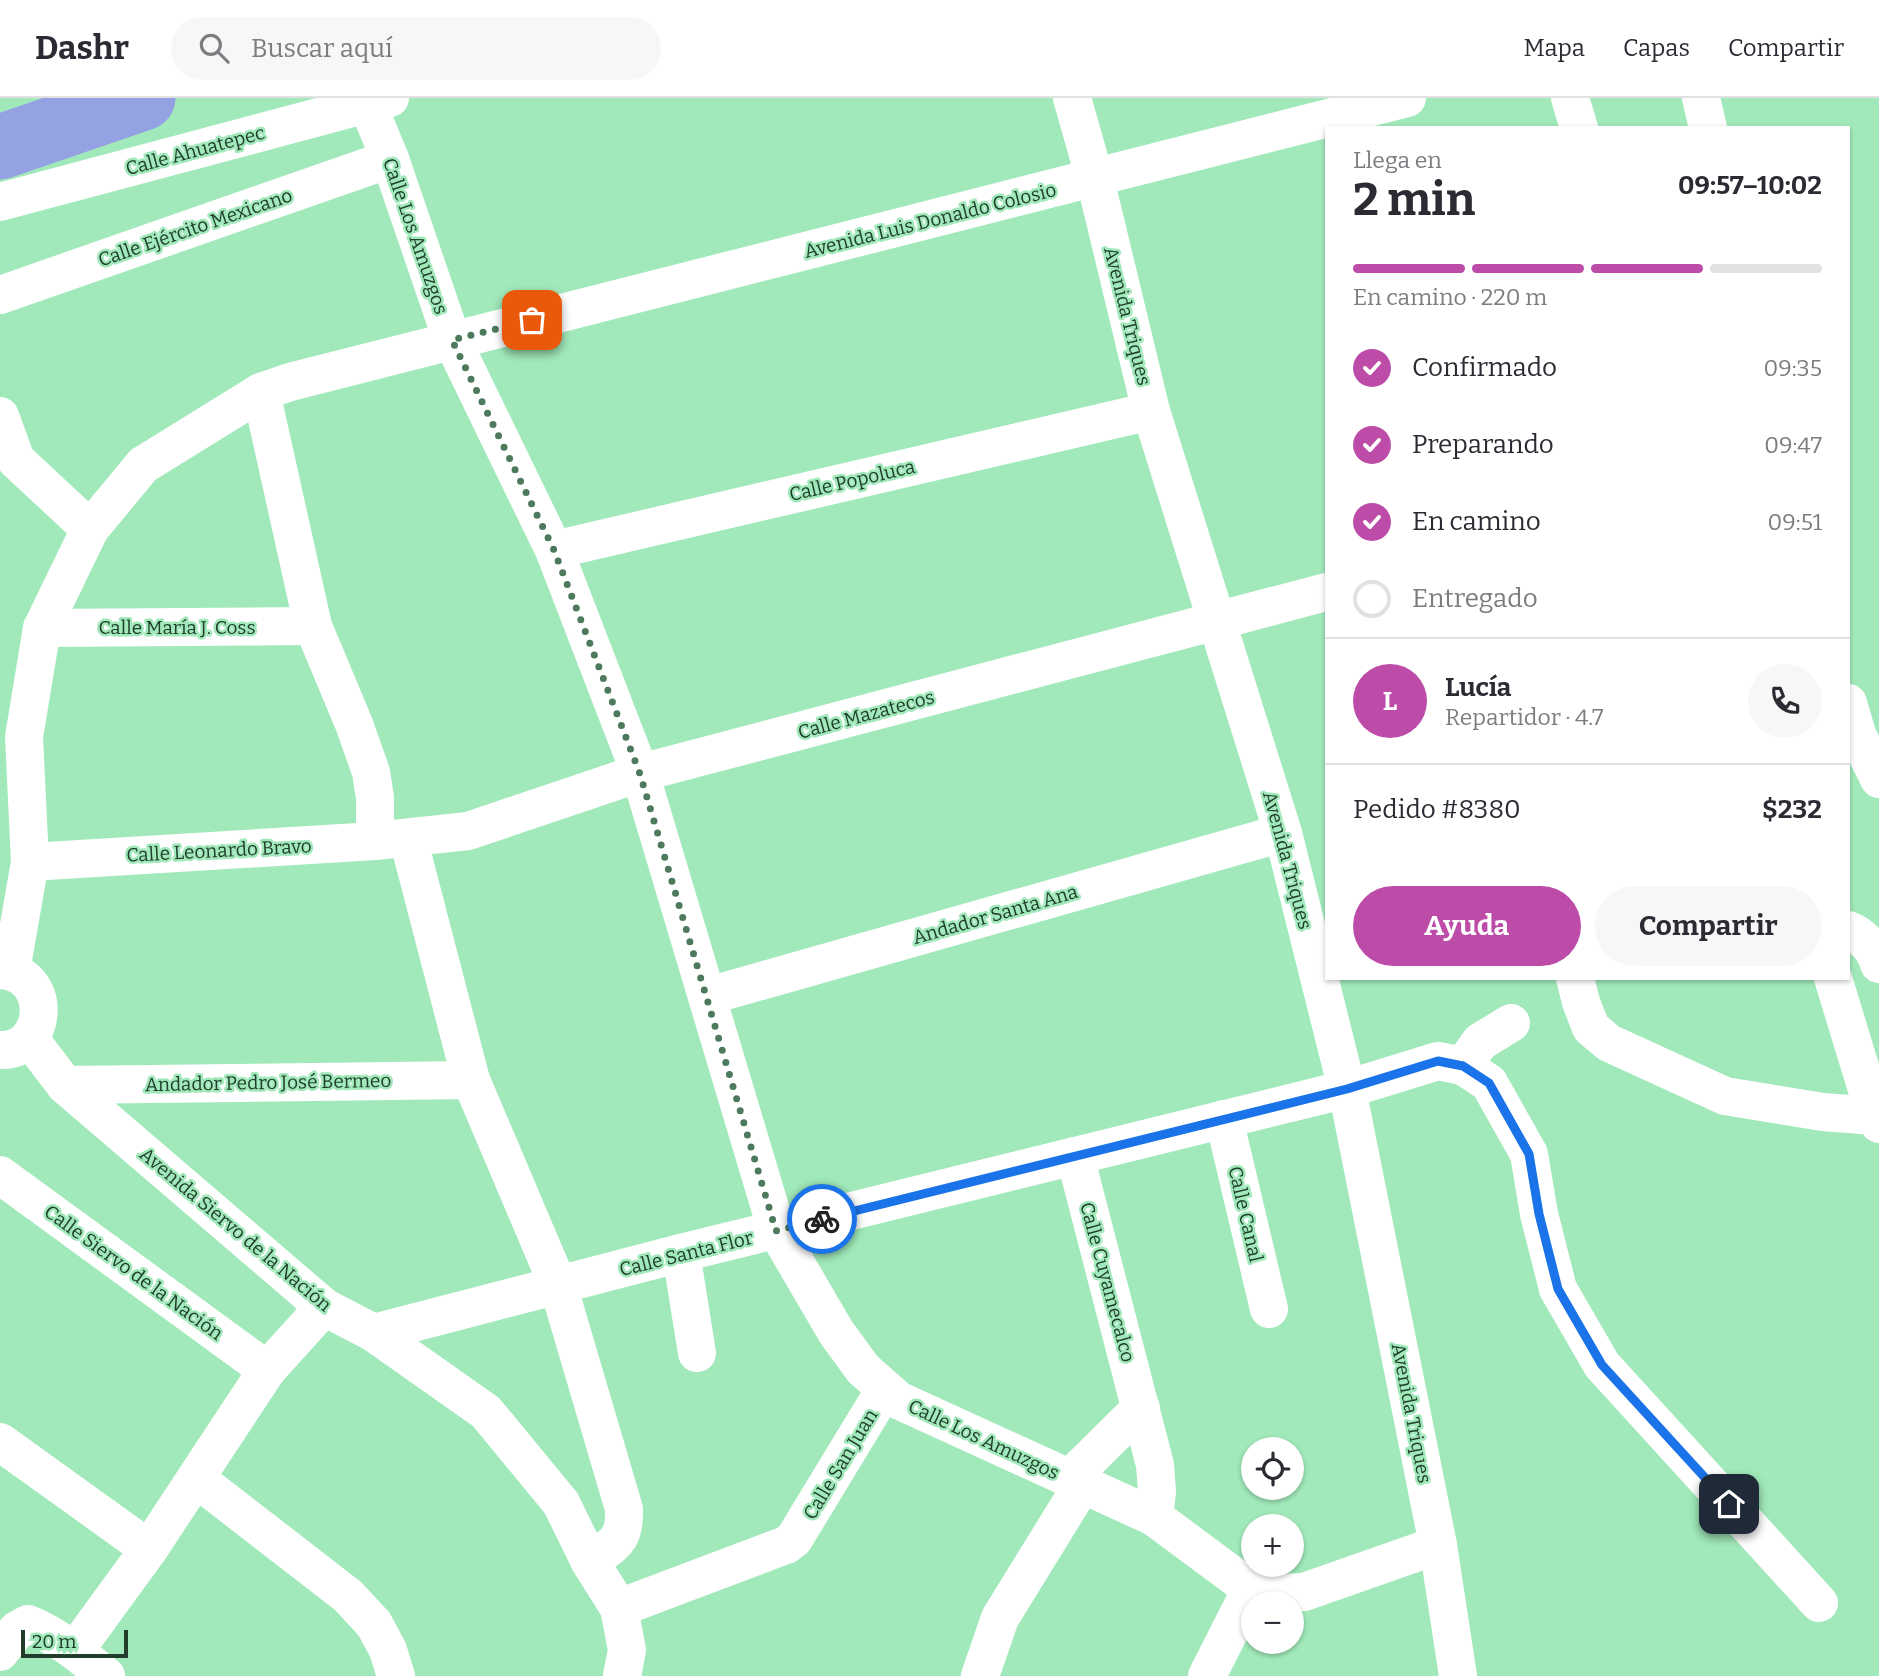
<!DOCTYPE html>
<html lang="es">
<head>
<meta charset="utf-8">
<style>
	:root { --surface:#fff; --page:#f7f7f7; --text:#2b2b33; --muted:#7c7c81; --line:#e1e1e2; --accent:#bd4ca8 }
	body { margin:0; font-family:Bitter,serif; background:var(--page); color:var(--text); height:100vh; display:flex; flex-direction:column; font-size:26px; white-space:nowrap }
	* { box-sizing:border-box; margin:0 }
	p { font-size:23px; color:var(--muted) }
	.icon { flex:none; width:38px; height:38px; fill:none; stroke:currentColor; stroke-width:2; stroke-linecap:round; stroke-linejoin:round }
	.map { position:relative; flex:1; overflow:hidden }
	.details { position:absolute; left:1325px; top:28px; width:525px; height:854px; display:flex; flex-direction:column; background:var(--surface); border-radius:0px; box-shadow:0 2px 5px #0004 }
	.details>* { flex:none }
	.fabs { position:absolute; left:1241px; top:1339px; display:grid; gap:14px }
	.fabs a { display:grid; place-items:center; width:63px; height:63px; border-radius:50%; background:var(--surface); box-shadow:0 2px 5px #0004; font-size:35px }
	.scale { position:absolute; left:21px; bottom:18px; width:107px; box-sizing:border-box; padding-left:7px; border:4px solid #203e2b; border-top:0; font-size:19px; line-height:24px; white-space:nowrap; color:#203e2b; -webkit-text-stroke:5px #a1e9ba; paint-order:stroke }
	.pin { position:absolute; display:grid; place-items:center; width:60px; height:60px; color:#fff; margin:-30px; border-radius:14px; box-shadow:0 4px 10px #0006 }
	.courier { position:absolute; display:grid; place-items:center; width:70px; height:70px; margin:-35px; border:5px solid #1a73e8; border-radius:50%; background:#fff; color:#222; box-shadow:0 2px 9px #0007 }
	.headline em { font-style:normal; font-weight:700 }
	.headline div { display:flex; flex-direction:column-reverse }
	.headline { display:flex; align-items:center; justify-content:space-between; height:119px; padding:0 28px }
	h1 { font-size:46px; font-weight:700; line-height:52px }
	.bar { display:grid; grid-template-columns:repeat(4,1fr); gap:10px 7px; align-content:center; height:84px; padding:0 28px }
	.bar i { height:9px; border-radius:5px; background:var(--line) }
	.bar .active { background:var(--accent) }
	.bar p { grid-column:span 4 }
	.line { display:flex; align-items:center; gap:18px; padding:0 28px; border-top:2px solid var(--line) }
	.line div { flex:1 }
	.round { display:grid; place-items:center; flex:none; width:74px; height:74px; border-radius:37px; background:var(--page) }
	ol { padding:0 28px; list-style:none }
	li { display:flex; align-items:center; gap:21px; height:77px }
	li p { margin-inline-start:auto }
	li .icon { padding:7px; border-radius:50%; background:var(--accent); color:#fff; stroke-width:4 }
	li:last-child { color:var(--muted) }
	li i { width:38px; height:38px; border:4px solid var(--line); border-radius:50% }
	.primary-button { display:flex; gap:14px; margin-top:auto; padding:14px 28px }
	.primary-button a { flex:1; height:80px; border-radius:42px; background:var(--accent); color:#fff; font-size:28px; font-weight:700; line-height:80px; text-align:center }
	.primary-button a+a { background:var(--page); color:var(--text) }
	header { display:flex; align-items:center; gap:42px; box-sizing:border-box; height:98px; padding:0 35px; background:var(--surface); border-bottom:2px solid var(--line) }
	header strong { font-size:33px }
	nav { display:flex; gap:38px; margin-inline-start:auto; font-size:24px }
	.search { width:490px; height:63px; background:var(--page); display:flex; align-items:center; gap:18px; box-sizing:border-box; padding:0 24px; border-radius:38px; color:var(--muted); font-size:26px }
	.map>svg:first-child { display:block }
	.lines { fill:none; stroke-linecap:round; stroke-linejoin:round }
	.river { stroke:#94a1e3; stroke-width:65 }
	.street { stroke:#fff; stroke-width:38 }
	.secondary { stroke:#fff; stroke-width:38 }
	.done { stroke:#4d7a5d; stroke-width:7; stroke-dasharray:0 12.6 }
	.route { stroke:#1a73e8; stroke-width:9 }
	.labels { text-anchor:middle; stroke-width:5; stroke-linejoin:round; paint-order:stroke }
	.street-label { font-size:19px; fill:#203e2b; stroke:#a1e9ba }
</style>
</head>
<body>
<header>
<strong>Dashr</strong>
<div class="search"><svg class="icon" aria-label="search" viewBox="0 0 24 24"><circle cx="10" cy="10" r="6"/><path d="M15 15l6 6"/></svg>Buscar aquí</div>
<nav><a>Mapa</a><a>Capas</a><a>Compartir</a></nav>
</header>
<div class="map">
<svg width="1879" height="1578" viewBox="0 0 1879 1578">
	<rect width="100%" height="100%" fill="#a1e9ba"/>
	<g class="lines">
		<polyline class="river" points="0,49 143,0"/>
		<g class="street">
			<polyline points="365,0 390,61 452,242 554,452 640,675 777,1133 836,1234 863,1271 898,1302 1154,1419 1251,1491 1279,1495 1304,1494 1438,1447"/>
			<polyline points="1072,0 1095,81 1151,313 1283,735 1347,991 1438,1447 1458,1578"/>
			<polyline points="1570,0 1579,30"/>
			<polyline points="1701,0 1708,30"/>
			<polyline points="0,104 390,0"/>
			<polyline points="0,197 390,61"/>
			<polyline points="261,294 313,528 354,626 371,674 375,700 375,743"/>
			<polyline points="0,318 16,362 90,431"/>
			<polyline points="554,452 1151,313"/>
			<polyline points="42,530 313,528"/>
			<polyline points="1848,605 1857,636 1879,681"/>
			<path d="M408 740 471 982 558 1187 624 1411C625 1444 614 1445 590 1464"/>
			<polyline points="30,764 375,743 468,733 640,675 1326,494"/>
			<path d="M1848 832C1862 837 1875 851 1879 866"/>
			<polyline points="1575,880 1581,904 1591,930 1609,945 1725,998 1823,1014 1875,1018 1879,1026"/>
			<polyline points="1833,880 1875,1018"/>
			<polyline points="708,898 1283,735"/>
			<polyline points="1463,968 1480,944 1511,925"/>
			<polyline points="65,987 471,982"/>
			<polyline points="1224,1021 1269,1211"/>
			<polyline points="1075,1058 1155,1367 1157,1394 1154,1419"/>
			<polyline points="0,1077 267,1272"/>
			<polyline points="681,1155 697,1255"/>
			<polyline points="374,1235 681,1155 1347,991 1438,963 1463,968 1489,985 1529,1056 1539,1116 1558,1191 1602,1267 1819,1505"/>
			<polyline points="0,1344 149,1451"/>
			<polyline points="197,1381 348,1498 374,1526 388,1552 396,1578"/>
			<polyline points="1069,1381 1141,1310"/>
			<polyline points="619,1510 786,1447 794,1441 885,1291"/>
			<polyline points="73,1550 79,1547 149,1451 267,1272 324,1209"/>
			<path d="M0 1554 17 1532 28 1526C56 1537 83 1559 106 1578"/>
			<polyline points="980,1578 1000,1520 1082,1387"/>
			<polyline points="1207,1578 1251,1491"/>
		</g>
		<g class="secondary">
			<path d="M0 872C54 875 49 954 0 952"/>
			<polyline points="11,873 30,764 24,639 42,530 90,431 143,367 261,294 290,284 1407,0"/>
			<polyline points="29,940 65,987 324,1209 374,1235 486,1314 561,1405 590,1464 619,1510 627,1552 622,1578"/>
		</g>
	</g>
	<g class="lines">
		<polyline class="done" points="532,222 452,242 554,452 640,676 776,1133 822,1121"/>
		<polyline class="route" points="822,1121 1347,991 1438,963 1463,968 1489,985 1529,1056 1539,1116 1558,1191 1602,1267 1729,1406"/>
	</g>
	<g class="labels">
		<g class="street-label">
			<text transform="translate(195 52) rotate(-15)" y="7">Calle Ahuatepec</text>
			<text transform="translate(930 122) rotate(-14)" y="7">Avenida Luis Donaldo Colosio</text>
			<text transform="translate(195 129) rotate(-19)" y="7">Calle Ejército Mexicano</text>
			<text transform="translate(416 138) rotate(71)" y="7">Calle Los Amuzgos</text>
			<text transform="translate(1128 218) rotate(76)" y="7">Avenida Triques</text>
			<text transform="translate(852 382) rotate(-13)" y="7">Calle Popoluca</text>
			<text x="177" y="536">Calle María J. Coss</text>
			<text transform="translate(866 616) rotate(-15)" y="7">Calle Mazatecos</text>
			<text transform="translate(219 752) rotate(-3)" y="7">Calle Leonardo Bravo</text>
			<text transform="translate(1288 762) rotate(75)" y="7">Avenida Triques</text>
			<text transform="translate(995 816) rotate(-16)" y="7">Andador Santa Ana</text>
			<text transform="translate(268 984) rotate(-1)" y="7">Andador Pedro José Bermeo</text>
			<text transform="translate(1246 1116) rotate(77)" y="7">Calle Canal</text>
			<text transform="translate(236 1131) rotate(40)" y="7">Avenida Siervo de la Nación</text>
			<text transform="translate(686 1155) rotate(-14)" y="7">Calle Santa Flor</text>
			<text transform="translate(134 1174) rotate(36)" y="7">Calle Siervo de la Nación</text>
			<text transform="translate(1108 1184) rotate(75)" y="7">Calle Cuyamecalco</text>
			<text transform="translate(1412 1315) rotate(79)" y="7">Avenida Triques</text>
			<text transform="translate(984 1341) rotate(25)" y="7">Calle Los Amuzgos</text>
			<text transform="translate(840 1366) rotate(-59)" y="7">Calle San Juan</text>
		</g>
	</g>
</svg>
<div class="fabs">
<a><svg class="icon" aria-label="locate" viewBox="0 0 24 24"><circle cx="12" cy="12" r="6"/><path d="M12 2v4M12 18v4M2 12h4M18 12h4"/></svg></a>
<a>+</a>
<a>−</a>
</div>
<div class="scale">20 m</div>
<div class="pin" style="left:532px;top:222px;background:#ea580c"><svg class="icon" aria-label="bag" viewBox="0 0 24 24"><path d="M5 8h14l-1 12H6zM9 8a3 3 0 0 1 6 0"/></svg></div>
<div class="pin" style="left:1729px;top:1406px;background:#1f2937"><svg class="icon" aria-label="home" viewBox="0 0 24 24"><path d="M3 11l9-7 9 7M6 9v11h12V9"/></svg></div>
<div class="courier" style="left:822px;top:1121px"><svg class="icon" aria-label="bike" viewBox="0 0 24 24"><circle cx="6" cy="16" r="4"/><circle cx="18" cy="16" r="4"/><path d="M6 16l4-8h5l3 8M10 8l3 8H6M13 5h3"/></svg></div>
<section class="details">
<div class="headline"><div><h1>2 min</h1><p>Llega en</p></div><em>09:57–10:02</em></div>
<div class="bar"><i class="active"></i><i class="active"></i><i class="active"></i><i></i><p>En camino · 220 m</p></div>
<ol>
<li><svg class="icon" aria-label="check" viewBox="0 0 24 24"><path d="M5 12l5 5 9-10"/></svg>Confirmado<p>09:35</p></li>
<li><svg class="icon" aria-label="check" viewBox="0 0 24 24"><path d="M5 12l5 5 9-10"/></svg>Preparando<p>09:47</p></li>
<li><svg class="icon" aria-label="check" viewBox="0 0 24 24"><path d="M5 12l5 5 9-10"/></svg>En camino<p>09:51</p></li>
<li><i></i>Entregado</li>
</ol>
<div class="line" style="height:126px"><b class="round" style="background:var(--accent);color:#fff">L</b><div><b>Lucía</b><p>Repartidor · 4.7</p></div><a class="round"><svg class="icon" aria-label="phone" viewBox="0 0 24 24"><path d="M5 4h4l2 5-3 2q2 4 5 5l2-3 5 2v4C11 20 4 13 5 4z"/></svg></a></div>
<div class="line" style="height:91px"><div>Pedido #8380</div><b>$232</b></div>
<div class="primary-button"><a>Ayuda</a><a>Compartir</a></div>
</section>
</div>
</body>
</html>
